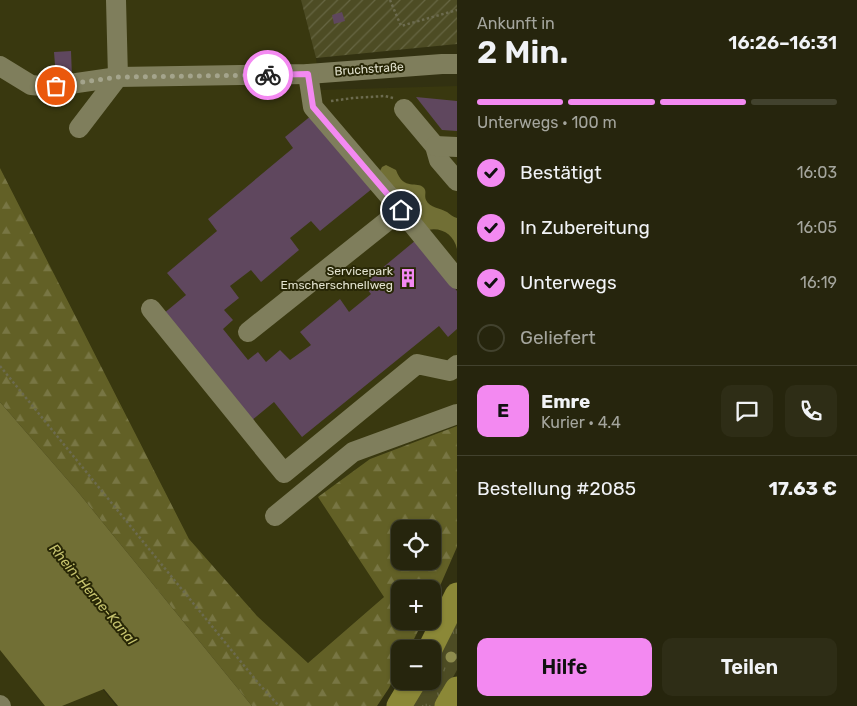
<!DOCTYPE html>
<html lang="de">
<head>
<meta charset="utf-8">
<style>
	:root { --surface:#26250d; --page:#2e2d16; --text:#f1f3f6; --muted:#a4a59d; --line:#42422e; --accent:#f389f1 }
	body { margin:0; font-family:Rubik,sans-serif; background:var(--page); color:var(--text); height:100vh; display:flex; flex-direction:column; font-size:19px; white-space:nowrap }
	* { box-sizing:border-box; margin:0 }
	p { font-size:16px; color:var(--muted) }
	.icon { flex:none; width:28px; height:28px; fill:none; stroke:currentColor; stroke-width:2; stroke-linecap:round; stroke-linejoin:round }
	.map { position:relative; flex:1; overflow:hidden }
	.side { display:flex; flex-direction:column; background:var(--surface); width:400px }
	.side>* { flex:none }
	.fabs { position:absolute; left:391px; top:520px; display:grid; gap:10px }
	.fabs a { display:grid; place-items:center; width:50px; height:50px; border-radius:10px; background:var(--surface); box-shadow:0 1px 4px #0004,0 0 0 1px var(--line); font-size:25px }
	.pin { position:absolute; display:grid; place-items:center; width:42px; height:42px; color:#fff; margin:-21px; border:2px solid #fff; border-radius:50%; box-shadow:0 1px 5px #0007 }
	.courier { position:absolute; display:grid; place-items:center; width:50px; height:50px; margin:-25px; border:4px solid #f389f1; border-radius:50%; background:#fff; color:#222; box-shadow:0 1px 6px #0007 }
	.overview em { font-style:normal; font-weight:600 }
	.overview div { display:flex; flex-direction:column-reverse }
	.overview { display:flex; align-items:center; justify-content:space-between; height:85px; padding:0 20px }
	h1 { font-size:32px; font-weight:600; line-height:38px }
	.bar { display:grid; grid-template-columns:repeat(4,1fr); gap:8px 5px; align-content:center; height:60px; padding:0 20px }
	.bar i { height:6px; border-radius:4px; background:var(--line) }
	.bar .on { background:var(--accent) }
	.bar p { grid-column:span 4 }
	.line { display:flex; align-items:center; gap:12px; padding:0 20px; border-top:1px solid var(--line) }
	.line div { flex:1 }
	.round { display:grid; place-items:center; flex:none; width:52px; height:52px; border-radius:10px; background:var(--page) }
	ol { padding:0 20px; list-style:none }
	li { display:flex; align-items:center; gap:15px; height:55px }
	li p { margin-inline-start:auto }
	li .icon { padding:5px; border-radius:50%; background:var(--accent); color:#111; stroke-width:4 }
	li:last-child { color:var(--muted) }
	li i { width:28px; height:28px; border:2px solid var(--line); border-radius:50% }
	.primary-button { display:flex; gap:10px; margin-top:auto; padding:10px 20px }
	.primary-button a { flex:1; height:58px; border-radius:10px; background:var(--accent); color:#111; font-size:20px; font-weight:600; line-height:58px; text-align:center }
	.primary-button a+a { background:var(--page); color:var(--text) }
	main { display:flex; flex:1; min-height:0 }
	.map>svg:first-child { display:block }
	.built { fill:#39380f }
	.grass { fill:url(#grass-tufts) }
	.forest { fill:url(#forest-firs); fill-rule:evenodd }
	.garden { fill:url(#garden-furrows) }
	.water { fill:#716f35 }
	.building { fill:#5f475e }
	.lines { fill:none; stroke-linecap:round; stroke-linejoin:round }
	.path { stroke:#6c6b4f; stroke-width:2.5; stroke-dasharray:2.5 2.5; stroke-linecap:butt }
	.minor { stroke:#7f7e5c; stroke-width:20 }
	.major { stroke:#8b8837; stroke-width:25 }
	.tree { fill:#8e8c4e }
	.done { stroke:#a4a48c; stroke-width:5; stroke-dasharray:0 9 }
	.route { stroke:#f389f1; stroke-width:6 }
	.labels { text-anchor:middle; stroke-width:4; stroke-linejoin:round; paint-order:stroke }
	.street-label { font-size:12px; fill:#e2e2cf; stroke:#282706 }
	.poi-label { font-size:12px; fill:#e2e2cf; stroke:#282706; text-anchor:end }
	.water-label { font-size:14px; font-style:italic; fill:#c7c46e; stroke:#282706 }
</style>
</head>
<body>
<main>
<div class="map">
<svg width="457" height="706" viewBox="0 0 457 706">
	<defs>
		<pattern id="grass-tufts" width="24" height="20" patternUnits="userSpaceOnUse" patternTransform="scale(1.25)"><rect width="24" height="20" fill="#4d4c24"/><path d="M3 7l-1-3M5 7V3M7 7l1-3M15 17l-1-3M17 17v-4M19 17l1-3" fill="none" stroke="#666643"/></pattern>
		<pattern id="forest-firs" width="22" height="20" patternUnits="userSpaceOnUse" patternTransform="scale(1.25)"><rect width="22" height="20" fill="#626026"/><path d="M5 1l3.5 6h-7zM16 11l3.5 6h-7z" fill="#787644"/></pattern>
		<pattern id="garden-furrows" width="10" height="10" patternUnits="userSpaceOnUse" patternTransform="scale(1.25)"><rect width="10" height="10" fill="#4d4c24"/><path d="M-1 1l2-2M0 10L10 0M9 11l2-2" fill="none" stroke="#666643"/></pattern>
	</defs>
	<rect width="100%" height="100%" fill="#323111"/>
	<g class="built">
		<polygon points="0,0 301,0 316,58 320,90 457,86 457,426 370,459 384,597 308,663 257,616 189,539 0,168"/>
		<polygon points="0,561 116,706 0,706"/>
	</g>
	<polygon class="grass" points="457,617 457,670 437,706 409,706 423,681 432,681 433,664"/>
	<path class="forest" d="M0 168 189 539 257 616 308 663 384 597 318 497 370 459 457 426V547L433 602 432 589H400V621H423L409 649H400V666L389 688 377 706H252L78 492 0 402ZM400 529H432V561H400Z"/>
	<polygon class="garden" points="301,0 457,0 457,44 316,58"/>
	<g class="water">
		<path d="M386 165 396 170C404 192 417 180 424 188 427 192 424 195 426 200 430 208 440 208 447 212 450 214 453 217 457 218V249C454 235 442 227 428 230L380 171 382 167Z"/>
		<polygon points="0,402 78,492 252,706 118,706 104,689 62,706 45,706 0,650"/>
	</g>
	<g class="building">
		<polygon points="342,12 345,21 334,24 332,15"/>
		<polygon points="71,51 72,77 56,78 54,52"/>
		<polygon points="416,97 457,101 457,131 442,130"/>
		<polygon points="312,115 373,188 320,231 311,221 290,238 299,250 261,282 251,270 230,286 239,298 224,310 233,320 223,329 248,360 258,352 266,362 280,350 290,360 311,345 300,332 340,299 349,312 371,294 363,284 416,240 457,291 457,329 448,337 439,326 302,437 274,402 251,421 163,314 186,295 167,273 217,231 208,219 293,148 285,137"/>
	</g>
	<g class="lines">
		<g class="path">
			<polyline points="390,0 401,26 457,10"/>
			<polyline points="331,101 353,98 385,96 393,98"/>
			<polyline points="0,366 259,684 279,706"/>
		</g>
		<g class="minor">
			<polyline points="0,66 31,85 42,86 56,86 118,77 308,74 442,64 457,64"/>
			<polyline points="308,74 313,107 401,210 457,279"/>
			<polyline points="404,109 435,146 439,160 457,181"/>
			<polyline points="79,128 118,77 116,0"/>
			<polyline points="435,146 457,147"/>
			<polyline points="151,309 284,473 417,364 450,371 457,365"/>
			<polyline points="248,332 401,210"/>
			<polyline points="275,516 353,452 457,414"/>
			<polyline points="0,705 1,706"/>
		</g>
		<g class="major">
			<polyline points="430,649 457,595"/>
			<polyline points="399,706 414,681"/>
			<polyline points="447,706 457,689"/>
		</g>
	</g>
	<circle class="tree" cx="451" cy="657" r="5.5"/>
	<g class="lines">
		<polyline class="done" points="56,86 118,77 268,75"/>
		<polyline class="route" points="268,75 308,74 313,107 401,210"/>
	</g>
	<defs>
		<g id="building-bare" transform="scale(1.5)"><path d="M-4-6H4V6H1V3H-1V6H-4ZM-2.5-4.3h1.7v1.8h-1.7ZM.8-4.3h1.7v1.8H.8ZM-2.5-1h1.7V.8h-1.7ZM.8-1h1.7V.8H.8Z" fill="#f389f1" stroke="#282706" stroke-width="2.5" paint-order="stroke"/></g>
	</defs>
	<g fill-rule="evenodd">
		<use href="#building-bare" x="408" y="278"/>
	</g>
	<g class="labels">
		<g class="street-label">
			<text transform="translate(369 69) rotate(-4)" y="4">Bruchstraße</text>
		</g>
		<g class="poi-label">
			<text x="393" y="275">Servicepark<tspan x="393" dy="14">Emscherschnellweg</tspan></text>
		</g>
		<g class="water-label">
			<text transform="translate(93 594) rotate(50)" y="5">Rhein-Herne-Kanal</text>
		</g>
	</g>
</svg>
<div class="fabs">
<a><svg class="icon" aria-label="locate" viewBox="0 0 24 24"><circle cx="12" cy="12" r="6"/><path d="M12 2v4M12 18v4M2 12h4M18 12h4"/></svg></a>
<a>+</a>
<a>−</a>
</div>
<div class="pin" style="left:56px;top:86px;background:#ea580c"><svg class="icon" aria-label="bag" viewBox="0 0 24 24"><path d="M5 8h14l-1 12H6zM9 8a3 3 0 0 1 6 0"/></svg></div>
<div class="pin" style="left:401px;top:210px;background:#1f2937"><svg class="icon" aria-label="home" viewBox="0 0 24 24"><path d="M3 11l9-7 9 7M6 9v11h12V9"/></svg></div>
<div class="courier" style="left:268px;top:75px"><svg class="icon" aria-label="bike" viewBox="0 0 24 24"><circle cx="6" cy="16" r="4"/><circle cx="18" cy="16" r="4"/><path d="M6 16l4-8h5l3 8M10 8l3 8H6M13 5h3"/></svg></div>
</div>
<section class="side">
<div class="overview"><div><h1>2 Min.</h1><p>Ankunft in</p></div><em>16:26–16:31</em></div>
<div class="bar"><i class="on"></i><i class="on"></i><i class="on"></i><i></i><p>Unterwegs · 100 m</p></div>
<ol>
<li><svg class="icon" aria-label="check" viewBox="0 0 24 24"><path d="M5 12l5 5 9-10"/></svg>Bestätigt<p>16:03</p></li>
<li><svg class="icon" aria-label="check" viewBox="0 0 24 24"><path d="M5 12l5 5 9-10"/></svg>In Zubereitung<p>16:05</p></li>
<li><svg class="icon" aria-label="check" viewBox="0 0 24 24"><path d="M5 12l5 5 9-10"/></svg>Unterwegs<p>16:19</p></li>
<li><i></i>Geliefert</li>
</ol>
<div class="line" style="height:90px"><b class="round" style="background:var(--accent);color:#111">E</b><div><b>Emre</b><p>Kurier · 4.4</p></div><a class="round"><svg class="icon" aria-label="chat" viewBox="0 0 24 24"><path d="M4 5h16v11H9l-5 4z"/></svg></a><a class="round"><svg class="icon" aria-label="phone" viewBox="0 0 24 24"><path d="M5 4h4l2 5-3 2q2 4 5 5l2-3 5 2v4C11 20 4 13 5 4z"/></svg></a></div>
<div class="line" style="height:65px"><div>Bestellung #2085</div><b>17.63 €</b></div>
<div class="primary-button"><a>Hilfe</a><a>Teilen</a></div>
</section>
</main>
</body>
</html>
